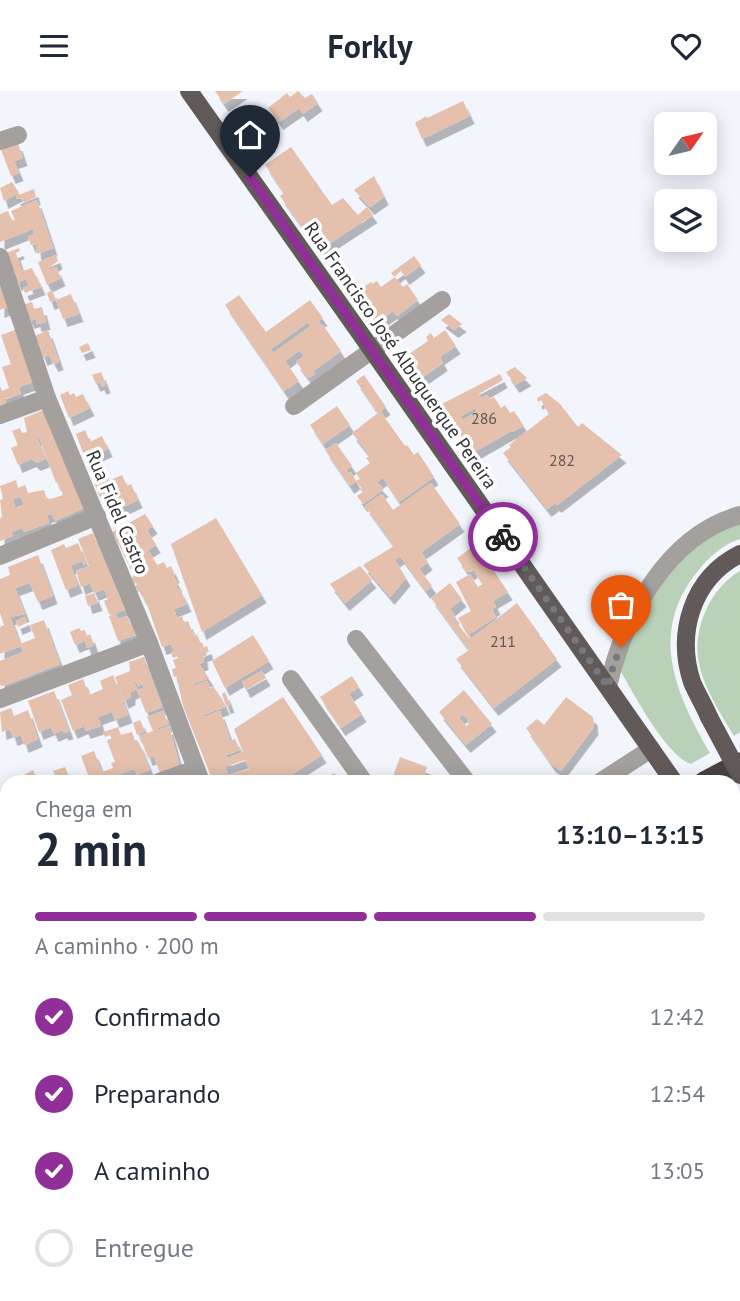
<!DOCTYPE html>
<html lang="pt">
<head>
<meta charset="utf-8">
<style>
	:root { --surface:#fff; --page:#f6f6f7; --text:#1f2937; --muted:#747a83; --line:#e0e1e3; --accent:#902f97 }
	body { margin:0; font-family:"PT Sans",sans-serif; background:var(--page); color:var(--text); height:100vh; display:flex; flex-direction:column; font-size:26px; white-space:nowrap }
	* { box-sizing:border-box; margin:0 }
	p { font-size:23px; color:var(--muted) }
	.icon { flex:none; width:38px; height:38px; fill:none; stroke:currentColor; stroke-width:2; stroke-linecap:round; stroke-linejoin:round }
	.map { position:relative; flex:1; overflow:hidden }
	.details { position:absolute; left:0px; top:684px; width:740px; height:527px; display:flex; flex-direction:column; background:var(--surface); border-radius:21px 21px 0 0; box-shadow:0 4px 18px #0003 }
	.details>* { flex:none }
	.needle { width:46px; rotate:56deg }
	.fabs { position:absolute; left:654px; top:21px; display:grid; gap:14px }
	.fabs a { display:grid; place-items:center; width:63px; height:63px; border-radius:10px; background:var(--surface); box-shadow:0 4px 18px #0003; font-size:35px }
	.pin { position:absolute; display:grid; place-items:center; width:60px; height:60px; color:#fff; margin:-72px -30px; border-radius:50% 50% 50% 0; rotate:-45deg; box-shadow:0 0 7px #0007 }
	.pin .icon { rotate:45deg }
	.courier { position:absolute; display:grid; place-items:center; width:70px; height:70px; margin:-35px; border:5px solid #902f97; border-radius:50%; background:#fff; color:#222; box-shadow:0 2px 9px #0007 }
	.overview em { font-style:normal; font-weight:700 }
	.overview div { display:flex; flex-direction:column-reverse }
	.overview { display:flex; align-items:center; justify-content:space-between; height:119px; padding:0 35px }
	h1 { font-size:46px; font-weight:700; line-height:52px }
	.bar { display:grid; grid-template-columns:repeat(4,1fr); gap:10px 7px; align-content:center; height:84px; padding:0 35px }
	.bar i { height:9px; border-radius:5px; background:var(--line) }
	.bar .active { background:var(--accent) }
	.bar p { grid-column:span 4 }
	ol { padding:0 35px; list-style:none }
	li { display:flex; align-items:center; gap:21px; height:77px }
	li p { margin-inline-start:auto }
	li .icon { padding:7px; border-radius:50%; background:var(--accent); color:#fff; stroke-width:4 }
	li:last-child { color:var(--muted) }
	li i { width:38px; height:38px; border:4px solid var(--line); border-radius:50% }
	header { display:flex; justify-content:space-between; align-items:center; height:91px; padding:0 35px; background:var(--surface); font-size:32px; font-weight:700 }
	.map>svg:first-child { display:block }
	.built { fill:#e5e8f8 }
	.grass { fill:#b8d1b8 }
	.building { fill:#e4c0ad; fill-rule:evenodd; filter:url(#shadow) }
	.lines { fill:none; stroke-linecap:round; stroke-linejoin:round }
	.minor { stroke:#a4a09e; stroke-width:18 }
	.major { stroke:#615a58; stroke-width:18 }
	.highway { stroke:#4a4240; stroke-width:21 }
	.major-bridge { stroke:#615a58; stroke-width:18 }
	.done { stroke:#77787d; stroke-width:7; stroke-dasharray:0 12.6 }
	.route { stroke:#902f97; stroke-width:9 }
	.labels { text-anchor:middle; stroke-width:7; stroke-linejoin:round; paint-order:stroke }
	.number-label { font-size:16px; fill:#605755 }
	.street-label { font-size:19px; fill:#343438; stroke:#fff }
</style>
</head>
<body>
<header><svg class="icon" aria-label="menu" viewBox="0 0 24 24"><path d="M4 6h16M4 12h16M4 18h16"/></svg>Forkly<svg class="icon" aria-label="heart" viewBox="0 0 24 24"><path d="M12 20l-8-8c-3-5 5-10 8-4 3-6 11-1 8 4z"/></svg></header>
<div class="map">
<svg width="740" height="1210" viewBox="0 0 740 1210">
	<defs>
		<filter id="shadow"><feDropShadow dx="4.5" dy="8" stdDeviation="0" flood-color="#0004"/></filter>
	</defs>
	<rect width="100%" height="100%" fill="#f3f5fd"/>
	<g class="built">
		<polygon points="0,1104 7,1109 7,1204 159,1204 169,1210 0,1210"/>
		<polygon points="213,1204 592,1204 589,1210 222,1210"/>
	</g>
	<g class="grass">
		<path d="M740 429V448C722 454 709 466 697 481 648 542 676 603 710 662L691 673C665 664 632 599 617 574L642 517 688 455Z"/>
		<path d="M740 480V641L734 645C709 602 683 567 707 517 714 502 726 488 740 480Z"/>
		<polygon points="740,766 740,911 733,912 733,769"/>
		<polygon points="740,926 740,986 733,996 733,927"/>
	</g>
	<g class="building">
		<polygon points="215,0 243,0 224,13"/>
		<polygon points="298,0 305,7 312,3 318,12 303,23 299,17 279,31 268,17 287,2 290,6"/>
		<polygon points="463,10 470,25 422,48 415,32 426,25 427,27"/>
		<polygon points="18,52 23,67 14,70 19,82 11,85 0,56"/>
		<polygon points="291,56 332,114 343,107 358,124 367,116 373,124 321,158 318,153 315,154 280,105 284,102 265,74"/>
		<polygon points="374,85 384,106 370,116 354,99"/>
		<polygon points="12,91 19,102 4,110 0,97"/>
		<polygon points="34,98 36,106 24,112 22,107 17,108 16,105"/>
		<polygon points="37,109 53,157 37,163 36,153 31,154 28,146 34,143 33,138 43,134 0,151 0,123 8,120 12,130 15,129 11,120"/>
		<polygon points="19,157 20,160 16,162 22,180 32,177 41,196 25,202 23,197 29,195 26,188 17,192 6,162"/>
		<polygon points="56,164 58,170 50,176 50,178 56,176 61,187 47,194 38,171"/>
		<polygon points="414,165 421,174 405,186 401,180 394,186 391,182"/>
		<polygon points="395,186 403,196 407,193 418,209 397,225 393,220 383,227 388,234 377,242 350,206 371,191 372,193 377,190 381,196"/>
		<polygon points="0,195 8,216 0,219"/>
		<polygon points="52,199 56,209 71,203 79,223 63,228 56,209 50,211 47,202"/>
		<path d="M239 204 266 241 310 209 323 227 318 230 322 235 323 234 341 260 313 280 315 283 308 287 296 271 304 265 300 259 285 270 299 290 284 300 225 214ZM308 231 311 235 273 262 271 258Z"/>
		<polygon points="32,211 34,218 42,216 46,231 37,233 36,228 30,230 22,214"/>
		<polygon points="449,223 462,233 454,239 441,229"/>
		<polygon points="15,239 33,291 19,296 21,303 5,308 6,312 0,314 0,295 2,300 9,297 2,276 11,273 1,244"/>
		<polygon points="48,239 59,271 54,273 49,264 43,267 35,245"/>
		<polygon points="445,239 456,255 440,266 443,272 423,286 413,271 406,276 400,269 428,250 426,246 431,242 434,247"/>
		<polygon points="88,252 91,259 82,262 79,256"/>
		<polygon points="515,276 527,287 515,294 506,281"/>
		<polygon points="101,281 106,294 102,296 100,291 96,293 92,284"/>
		<path d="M500 283 503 289 479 303 481 307 487 304 490 308 494 306 501 317 505 314 510 322 514 320 524 335 512 341 511 340 471 363 442 313ZM475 317 477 320 463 329 461 325Z"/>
		<polygon points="364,284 386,316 380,320 405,355 407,354 414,364 418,361 434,386 399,411 383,387 395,377 377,391 384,398 363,413 357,405 364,400 356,390 350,395 325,359 336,352 352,375 346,379 348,382 351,381 356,390 360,388 356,382 370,372 366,367 370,365 352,342 378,322 356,290"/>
		<polygon points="68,300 70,304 74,302 76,306 83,303 90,317 69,327 60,304"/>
		<polygon points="546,302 560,313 578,336 582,332 622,364 557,414 555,412 547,418 503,362 511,356 509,354 549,323 541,309 538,311 537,307"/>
		<polygon points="337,315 350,334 323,353 310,334"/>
		<path d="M46 318 84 417 55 430 52 423 47 424 49 432 24 441 22 437 11 441 13 445 0 450V427L2 426 0 409 3 408 0 395 16 389 18 397 25 394 28 402 44 399 47 409 63 404 58 391 56 392 39 346 37 347 46 368 36 372 32 368 18 374 11 357 18 354 12 340 20 337 22 342 27 341 24 327ZM21 406 24 414 15 417 13 408Z"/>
		<polygon points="85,339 90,351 102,345 108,358 97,363 108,390 122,384 127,395 131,393 138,409 113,421 105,405 100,407 76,343"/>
		<polygon points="431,392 460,433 421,461 428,471 419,478 432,495 426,500 400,465 395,469 406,487 390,506 363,474 394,455 365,415 382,403 393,419"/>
		<polygon points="145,423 153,435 147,439 156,454 148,459 157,474 164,471 167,477 171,475 175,484 173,485 178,493 176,494 178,499 180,498 187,513 174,518 177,527 182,525 184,531 188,530 194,545 197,543 202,556 173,567 171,562 174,560 171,553 162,556 144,505 142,506 136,492 134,493 131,487 134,485 123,462 126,460 121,452 119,454 112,441"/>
		<polygon points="216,427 262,504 202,541 171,453"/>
		<polygon points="93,442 125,519 116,522 118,528 127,525 136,544 118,550 109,525 114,523 109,523 104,510 108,508 104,498 94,502 98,512 88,515 85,505 94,502 90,492 81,496 76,480 89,475 78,448"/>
		<polygon points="78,452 86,473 84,474 82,470 72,474 71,476 78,494 66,499 51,459 64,453 66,457"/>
		<polygon points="476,453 508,501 493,510 496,516 492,518 496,526 468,544 472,547 517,512 540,544 537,546 539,548 541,546 557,568 494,617 456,568 469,559 431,507 450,492 462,508 450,518 455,525 453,527 471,550 458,527 471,520 456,491 470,483 478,496 483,493 473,478 471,481 466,480 457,467"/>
		<polygon points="38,464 53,505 38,511 26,483 29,492 15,497 25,523 10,526 21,555 0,563 0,536 4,534 0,522 0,488 10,484 8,476"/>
		<polygon points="360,475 372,489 345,512 330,493"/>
		<polygon points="25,526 27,532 18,536 16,530"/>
		<polygon points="44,529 60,573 3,595 0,594 0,570 23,561 20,553 35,547 30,534"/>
		<polygon points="79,537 81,540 85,539 87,545 90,543 94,554 87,557 85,550 75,554 70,541"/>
		<polygon points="253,544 269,570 225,597 212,570"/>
		<path d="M207 555 209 561 203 563 204 571 199 573 209 587 193 593 194 595 207 590 210 597 213 595 222 608 225 616 203 624 204 626 220 620 230 648 220 653 235 648 240 659 226 664 227 667 243 661 234 638 283 606 322 664 291 684 296 691H219L218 686 212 688 183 615 178 592 180 591 177 585 174 586 172 578 176 577 173 569ZM245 669 249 678 228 684 225 676Z"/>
		<polygon points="144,566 162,616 146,622 137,599 144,597 142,593 138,595 136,590 134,591 137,598 131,601 131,606 124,610 115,586 130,580 129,571"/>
		<polygon points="262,580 266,587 246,599 242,591"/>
		<polygon points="113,584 128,624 115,629 112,621 98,626 101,635 86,640 84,635 73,640 61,609 72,604 68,594 83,588 89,604 103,598 100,590"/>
		<polygon points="352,585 359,596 349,603 362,623 341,637 320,606"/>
		<path d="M464 599 492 633 466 654 439 621ZM463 623 470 632 466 635 459 627Z"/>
		<polygon points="54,600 69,640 64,642 63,639 54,643 51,636 39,641 28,610"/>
		<polygon points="225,601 230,614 226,615 222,603"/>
		<polygon points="566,606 593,626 594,636 561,680 551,673 526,637 537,628 544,634"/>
		<polygon points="11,617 14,625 28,619 38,648 24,654 21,644 13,647 10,638 2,641 0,621"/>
		<polygon points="163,620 168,633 158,637 158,639 169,635 179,673 160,682 154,665 148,667 140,645 153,640 147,626"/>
		<polygon points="140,629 145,640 137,644 133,632"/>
		<polygon points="118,636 121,644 132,641 135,650 137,649 140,654 150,679 137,684 134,678 120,683 122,688 114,691 85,691 90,689 81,665 94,660 102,681 113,677 111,672 115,671 107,650 112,649 110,644 105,646 103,641"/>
		<polygon points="400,666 427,676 422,691 391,691"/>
		<polygon points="65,676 71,691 58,691 53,680"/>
		<polygon points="33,679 38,691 24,691 22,685"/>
		<polygon points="334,682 340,691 320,691"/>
		<polygon points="0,767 7,785 7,801 0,803"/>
		<polygon points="6,827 7,880 0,883 0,830"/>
		<polygon points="0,1201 11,1208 10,1210 0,1210"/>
		<polygon points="41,1204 78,1204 74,1210 37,1210"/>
		<polygon points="263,1204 409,1204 406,1210 273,1210"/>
	</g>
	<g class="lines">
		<g class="minor">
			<polyline points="0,50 18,44"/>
			<polyline points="0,166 47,307 149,552 201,691"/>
			<polyline points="294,315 442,209"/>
			<polyline points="0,324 47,307"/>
			<polyline points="0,465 97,425"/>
			<polyline points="356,548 467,691"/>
			<polyline points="291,588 364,691"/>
			<path d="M608 596C624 526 666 445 740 424"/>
			<polyline points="0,608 149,552"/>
			<polyline points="159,691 196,678"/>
			<polyline points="600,691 651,658"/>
			<polyline points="0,750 7,747"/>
			<polyline points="0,903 7,901"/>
			<polyline points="0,1086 7,1090"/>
			<polyline points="0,1189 7,1189"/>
			<polyline points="137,1204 146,1210"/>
			<polyline points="187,1204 196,1210"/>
		</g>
		<g class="major">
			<polyline points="189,0 372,259 674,691"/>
			<path d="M709 626C704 614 697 603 692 591 676 542 692 487 740 463"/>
			<polyline points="733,761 740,758"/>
			<polyline points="733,920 740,919"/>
			<polyline points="733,1059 740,1021"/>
			<polyline points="733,1124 740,1145"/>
			<polyline points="733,1190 740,1193"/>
			<polyline points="604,1210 607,1204"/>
			<polyline points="640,1210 650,1204"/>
		</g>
		<g class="highway">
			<polyline points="704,691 740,672"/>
			<polyline points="733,729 740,725"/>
			<polyline points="0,951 7,948"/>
			<polyline points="0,1004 7,1001"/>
		</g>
		<polyline class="major-bridge" points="709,626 740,684"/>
	</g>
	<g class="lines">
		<polyline class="done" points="503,446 608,596 614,572 621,556"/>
		<polyline class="route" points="250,86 503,446"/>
	</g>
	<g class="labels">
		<g class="number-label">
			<text x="484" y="333">286</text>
			<text x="562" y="375">282</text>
			<text x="503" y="556">211</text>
		</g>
		<g class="street-label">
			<text transform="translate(401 264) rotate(55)" y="7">Rua Francisco José Albuquerque Pereira</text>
			<text transform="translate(118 421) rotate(67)" y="7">Rua Fidel Castro</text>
		</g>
	</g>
</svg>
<div class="fabs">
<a><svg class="needle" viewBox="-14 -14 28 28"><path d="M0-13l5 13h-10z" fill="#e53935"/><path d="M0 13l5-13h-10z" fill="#747a83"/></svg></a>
<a><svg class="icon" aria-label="layers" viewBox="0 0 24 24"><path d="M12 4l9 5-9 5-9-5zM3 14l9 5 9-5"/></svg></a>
</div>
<div class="pin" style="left:621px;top:556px;background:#ea580c"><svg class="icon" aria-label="bag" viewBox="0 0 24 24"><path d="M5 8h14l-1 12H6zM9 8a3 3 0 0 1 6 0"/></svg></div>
<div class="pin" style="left:250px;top:86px;background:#1f2937"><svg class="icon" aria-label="home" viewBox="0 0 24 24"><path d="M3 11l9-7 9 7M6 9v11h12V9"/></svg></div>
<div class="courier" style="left:503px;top:446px"><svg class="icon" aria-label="bike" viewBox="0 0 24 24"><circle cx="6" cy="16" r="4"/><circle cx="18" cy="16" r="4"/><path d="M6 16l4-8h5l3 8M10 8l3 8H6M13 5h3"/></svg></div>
<section class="details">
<div class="overview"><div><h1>2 min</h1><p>Chega em</p></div><em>13:10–13:15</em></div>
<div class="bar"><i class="active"></i><i class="active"></i><i class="active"></i><i></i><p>A caminho · 200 m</p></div>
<ol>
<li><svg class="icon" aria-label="check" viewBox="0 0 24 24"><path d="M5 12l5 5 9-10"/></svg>Confirmado<p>12:42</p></li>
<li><svg class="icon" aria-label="check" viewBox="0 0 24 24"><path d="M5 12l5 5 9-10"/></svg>Preparando<p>12:54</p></li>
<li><svg class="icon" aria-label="check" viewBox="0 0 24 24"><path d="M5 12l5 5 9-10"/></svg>A caminho<p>13:05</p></li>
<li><i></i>Entregue</li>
</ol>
</section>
</div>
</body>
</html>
